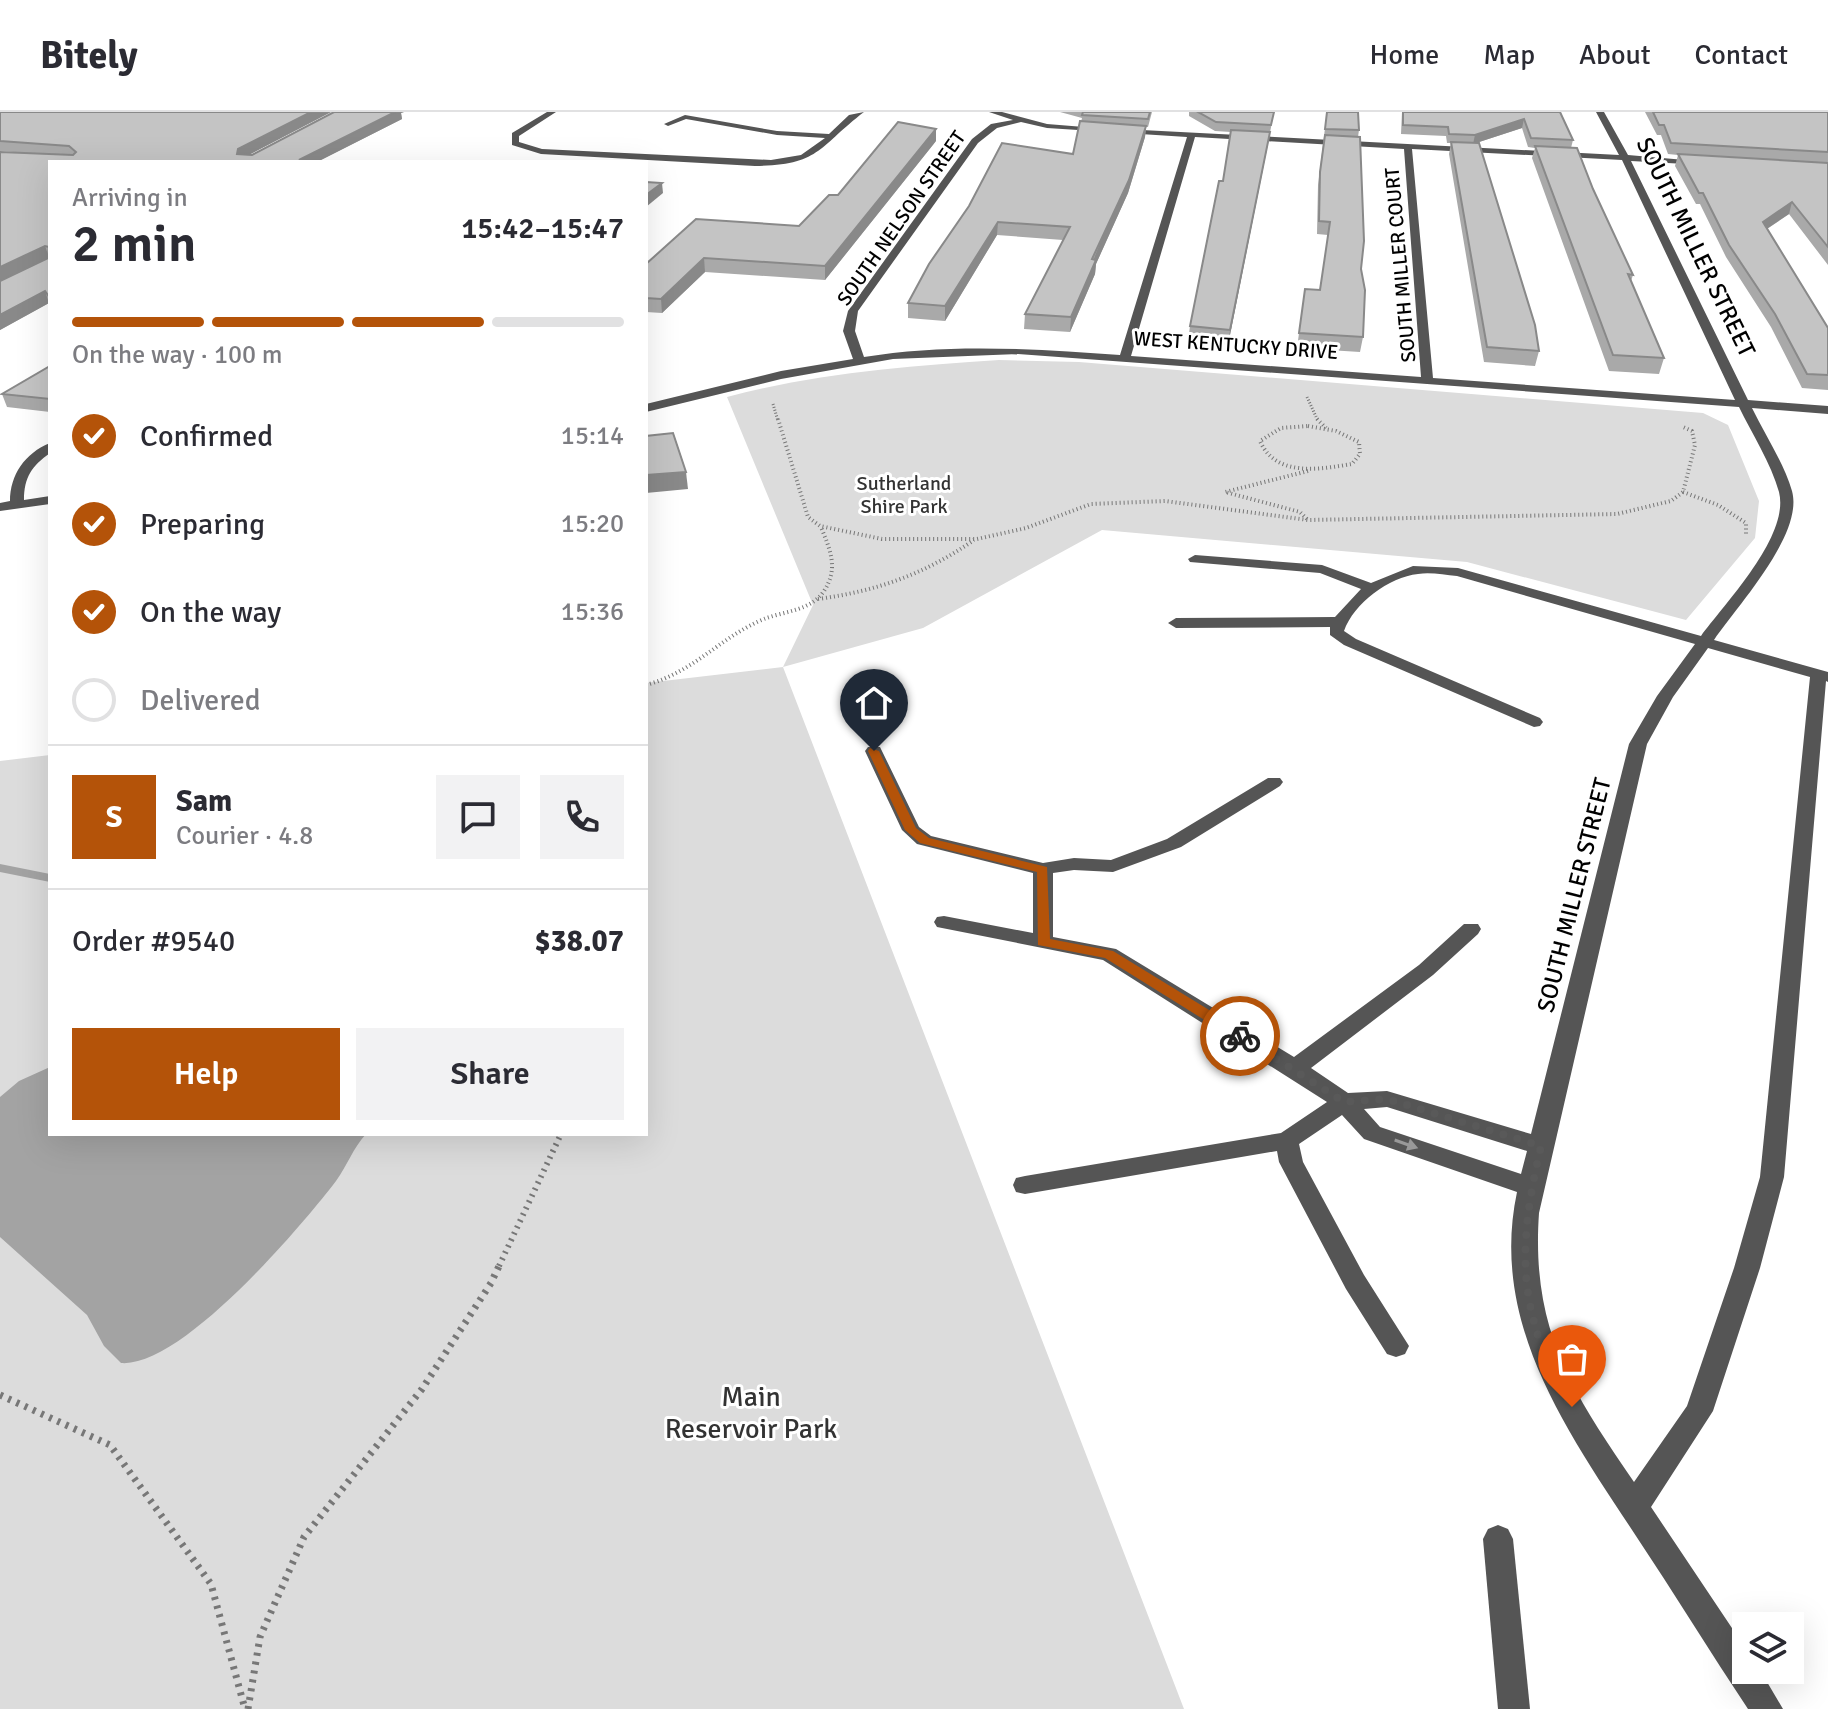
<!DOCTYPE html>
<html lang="en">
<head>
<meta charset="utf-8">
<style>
	:root { --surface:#fff; --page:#f2f2f3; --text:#2b2b33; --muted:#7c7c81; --line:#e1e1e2; --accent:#b45309 }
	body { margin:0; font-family:Signika,sans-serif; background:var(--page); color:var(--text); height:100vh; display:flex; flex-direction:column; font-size:30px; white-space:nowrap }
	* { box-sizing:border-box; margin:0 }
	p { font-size:26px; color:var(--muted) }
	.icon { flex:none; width:44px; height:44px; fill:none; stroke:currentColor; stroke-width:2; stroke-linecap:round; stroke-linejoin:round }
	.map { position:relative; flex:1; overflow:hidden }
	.drawer { position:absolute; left:48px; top:48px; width:600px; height:976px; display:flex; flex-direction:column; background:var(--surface); border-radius:0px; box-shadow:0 8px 32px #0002 }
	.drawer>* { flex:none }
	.controls { position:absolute; left:1732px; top:1500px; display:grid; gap:16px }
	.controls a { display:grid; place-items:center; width:72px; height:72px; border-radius:0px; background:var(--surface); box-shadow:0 8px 32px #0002; font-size:40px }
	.pin { position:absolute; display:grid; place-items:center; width:68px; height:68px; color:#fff; margin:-82px -34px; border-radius:50% 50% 50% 0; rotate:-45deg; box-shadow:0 0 8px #0007 }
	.pin .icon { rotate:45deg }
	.courier { position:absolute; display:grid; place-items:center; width:80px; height:80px; margin:-40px; border:6px solid #b45309; border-radius:50%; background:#fff; color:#222; box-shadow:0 2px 10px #0007 }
	.head em { font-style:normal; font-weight:600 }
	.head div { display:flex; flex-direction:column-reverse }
	.head { display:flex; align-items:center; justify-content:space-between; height:136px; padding:0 24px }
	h1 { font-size:52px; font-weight:600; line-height:60px }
	.bar { display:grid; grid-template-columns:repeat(4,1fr); gap:12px 8px; align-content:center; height:96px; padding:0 24px }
	.bar i { height:10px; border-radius:6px; background:var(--line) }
	.bar .on { background:var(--accent) }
	.bar p { grid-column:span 4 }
	.line { display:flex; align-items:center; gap:20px; padding:0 24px; border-top:2px solid var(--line) }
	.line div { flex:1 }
	.round { display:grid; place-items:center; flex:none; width:84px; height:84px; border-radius:0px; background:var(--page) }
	ol { padding:0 24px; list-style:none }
	li { display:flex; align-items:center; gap:24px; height:88px }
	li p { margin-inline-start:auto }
	li .icon { padding:8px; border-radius:50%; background:var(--accent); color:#fff; stroke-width:4 }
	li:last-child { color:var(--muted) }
	li i { width:44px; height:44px; border:4px solid var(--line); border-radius:50% }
	.primary-button { display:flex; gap:16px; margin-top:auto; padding:16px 24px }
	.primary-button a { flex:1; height:92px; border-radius:0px; background:var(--accent); color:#fff; font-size:32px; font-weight:600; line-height:92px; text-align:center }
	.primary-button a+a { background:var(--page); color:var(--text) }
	header { display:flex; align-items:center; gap:48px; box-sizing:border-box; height:112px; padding:0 40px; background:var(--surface); border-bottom:2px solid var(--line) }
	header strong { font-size:38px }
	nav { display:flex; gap:44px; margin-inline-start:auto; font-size:28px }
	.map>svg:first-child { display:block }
	.green { fill:#dcdcdc }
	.water { fill:#a3a3a3 }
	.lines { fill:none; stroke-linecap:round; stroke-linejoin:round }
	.stream { fill:#a3a3a3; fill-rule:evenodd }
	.path-far3 { stroke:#777; stroke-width:3; stroke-dasharray:1 2; stroke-linecap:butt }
	.path-far2 { stroke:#777; stroke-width:4; stroke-dasharray:1 3; stroke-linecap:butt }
	.path-far1 { stroke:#777; stroke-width:6; stroke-dasharray:2 5; stroke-linecap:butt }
	.path { stroke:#777; stroke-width:7; stroke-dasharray:3 6; stroke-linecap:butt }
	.minor { fill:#555; fill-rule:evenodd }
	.wall { fill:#a9a9a9 }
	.shaded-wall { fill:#898989 }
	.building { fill:#c4c4c4; stroke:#898989; stroke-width:2 }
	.oneway { fill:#999 }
	.route { fill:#b45309 }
	.done { stroke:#595959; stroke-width:8; stroke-dasharray:0 14.4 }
	.labels { text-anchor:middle; stroke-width:6; stroke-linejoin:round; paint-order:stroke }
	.far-street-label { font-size:20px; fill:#000; stroke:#fff }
	.far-park-label { font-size:20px; fill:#333; stroke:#fff }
	.street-label { font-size:24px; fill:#000; stroke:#fff }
	.near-park-label { font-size:28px; fill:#333; stroke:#fff }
</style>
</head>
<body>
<header>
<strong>Bitely</strong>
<nav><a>Home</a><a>Map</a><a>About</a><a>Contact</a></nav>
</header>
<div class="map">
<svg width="1828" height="1597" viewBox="0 0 1828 1597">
	<rect width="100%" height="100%" fill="#fff"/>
	<path class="green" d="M999 248 1079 250 1703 301 1728 313 1759 389 1755 426 1686 508 1467 450 1102 418 923 516 783 555 1184 1597H0V649L50 643V1022H646V571L783 555 813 493 727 285C816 261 908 254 999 248Z"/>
	<path class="water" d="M50 955V1022H366C353 1036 347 1054 336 1069 300 1116 181 1256 121 1251L104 1234 87 1203 0 1125V985L19 969Z"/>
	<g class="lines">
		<polygon class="stream" points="0,752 50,762 50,770 0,760"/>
		<g class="path-far3">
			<polyline points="1307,285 1318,309"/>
			<polyline points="773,292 778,309"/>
		</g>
		<g class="path-far2">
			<polyline points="778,307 808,405 820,414 882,427 977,427 1026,416 1091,392 1165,389 1308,408 1617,402 1671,389 1683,380 1695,333 1692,319 1683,315"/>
			<polyline points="1317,307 1326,316"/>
			<path d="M1308 314 1336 319 1359 330 1360 342 1352 352C1321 357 1276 366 1260 329L1281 316Z"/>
			<polyline points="1308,359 1225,380 1300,400 1308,408"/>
			<polyline points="1683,380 1718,393 1746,411 1746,424"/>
			<path d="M818 487C877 479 925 462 974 428"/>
			<path d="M646 573C696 559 720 525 764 507 784 499 811 499 824 479 839 456 830 438 821 415"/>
		</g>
		<polyline class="path-far1" points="499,1154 561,1022"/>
		<g class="path">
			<polyline points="0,1283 110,1333 211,1472 245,1597"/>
			<polyline points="248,1597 260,1525 304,1425 422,1277 491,1171 500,1152"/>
		</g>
		<g class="minor">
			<path d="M547 0H556L519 24V30L542 37 771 48 801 43 825 26 777 23 686 7 668 14 664 12 685 3 777 19 829 22 849 3 864 0C818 35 821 53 755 54L541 42 512 33V21Z"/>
			<path d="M989 0H1002L1047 12 1084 15 1619 43 1596 0H1604L1628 43 1708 50 1704 53 1631 49 1748 288 1828 294V302L1752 296C1765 323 1784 351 1792 379 1804 422 1738 493 1714 528L1828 560V570L1826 569 1784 1065 1760 1156 1713 1299 1651 1395 1746 1537V1558H1760L1783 1597H1748C1710 1540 1674 1481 1636 1424 1568 1320 1489 1212 1517 1080L1364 1027 1342 1003 1299 1032 1303 1050 1364 1163 1409 1234 1405 1242 1396 1245 1387 1242 1346 1177 1279 1050 1277 1039 1025 1082 1016 1080 1013 1073 1016 1066 1025 1064 1281 1021 1327 990 1103 848 937 815 934 810 937 805 944 804 1033 821V761L917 732 902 718 865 639 868 635H880L919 715 931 724 1043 751 1074 746 1111 748 1167 727 1268 666H1280L1283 670 1280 674 1181 735 1113 760 1074 758 1053 761V825L1116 837 1294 945 1419 853 1464 812H1478L1481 817 1478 822 1433 863 1311 956 1348 981 1387 979 1531 1022 1629 632 1657 584 1695 532 1457 464C1444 463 1431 460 1418 462 1389 465 1354 491 1344 519L1356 527 1540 606 1543 610 1540 614 1534 615 1344 533 1330 523V515L1176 516 1168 511 1176 506 1335 505 1361 477 1320 461 1190 450 1188 447 1195 443 1322 453 1371 471 1413 454 1458 456 1701 524C1726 490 1790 424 1779 380 1771 351 1752 322 1739 295L1018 242 893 247 781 267 646 300V292L781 259 853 247 843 219 848 199 972 27 991 12 1013 8ZM1021 10 1047 16 1187 25 1120 243C1035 237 949 231 864 245L855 219 858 199 978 31 997 16ZM1195 25 1404 37 1421 265 1131 244ZM1412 37 1622 48 1735 288 1433 266ZM1708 536 1810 565 1760 1065 1734 1156 1687 1294 1634 1370C1571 1278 1531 1217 1539 1101L1647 632 1673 585ZM1387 995 1527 1039 1521 1062 1380 1015 1364 997Z"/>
			<path d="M50 331V341C32 354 24 365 24 388L50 384V392L0 399V391L10 389C10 363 25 341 50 331Z"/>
			<polygon points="1498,1413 1508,1417 1513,1427 1530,1597 1498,1597 1483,1427 1488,1417"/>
		</g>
	</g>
	<g class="wall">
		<polygon points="0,0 331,0 250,42 252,43 334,0 404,0 401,1 402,7 317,50 50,50 50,192 49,191 0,218 0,40 40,42 0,39"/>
		<polygon points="1060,0 1152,0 1148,15 1146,15 1145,25 1128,81 1096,152 1095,162 1070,220 1024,217 1025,202 1063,128 997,123 945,209 908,206 908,191 1073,42 1082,6"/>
		<polygon points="1189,0 1274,0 1228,233 1188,229 1190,214 1223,69 1231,20 1215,19 1189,4"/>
		<polygon points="1327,0 1359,18 1358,25 1363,225 1360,240 1297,236 1305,177 1320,178 1328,123 1317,122 1318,73"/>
		<polygon points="1402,0 1560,0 1573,28 1571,36 1593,77 1633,163 1631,169 1664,246 1659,262 1609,259 1532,46 1535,36 1528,35 1522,16 1476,31 1539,239 1535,254 1484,250 1449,42 1451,31 1447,31 1446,24 1401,22"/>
		<polygon points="1645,0 1828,0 1828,153 1789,102 1767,117 1828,216 1828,278 1802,276 1771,215 1726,145 1700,92 1696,92 1675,54 1678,43 1668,42 1661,23 1657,23"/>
		<polygon points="936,29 825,168 705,160 662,201 646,200 646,152 799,114 838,83"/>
		<polygon points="50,254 50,300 7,295 2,282"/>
	</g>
	<g class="shaded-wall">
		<polygon points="311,0 331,0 241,47 237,42 238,37"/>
		<polygon points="391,0 404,0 401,1 402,7 317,50 300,50 299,48"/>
		<polygon points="1524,7 1522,16 1473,32 1475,23"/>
		<polygon points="1146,14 1145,25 1128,81 1096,152 1095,162 1070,220 1071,205"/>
		<polygon points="936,17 936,29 825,168 825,154"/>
		<polygon points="1270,20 1268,32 1228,233 1230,218"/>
		<polygon points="662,71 663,81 646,95 646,83"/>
		<polygon points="1792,90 1789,102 1759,122 1763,110"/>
		<polygon points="998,110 997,123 945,209 945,194"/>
		<polygon points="45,134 49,145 0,169 0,155"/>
		<polygon points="704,146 705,160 662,201 661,187"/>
		<polygon points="45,179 49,191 0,218 0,203"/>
		<polygon points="686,360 688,377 646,381 646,363"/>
	</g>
	<g class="building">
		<polygon points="0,0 311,0 238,37 237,42 252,43 334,0 395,0 299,48 306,48 302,50 50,50 50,186 45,179 0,203 0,169 48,146 49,135 45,134 0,155 0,40 73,43 76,40 69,34 0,29"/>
		<polygon points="1083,0 1150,0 1148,7 1082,3"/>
		<polygon points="1198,0 1274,0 1271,13 1216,10"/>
		<polygon points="1327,0 1358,0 1359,18 1325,17"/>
		<polygon points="1403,0 1560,0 1573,28 1531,26 1524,7 1475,23 1449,22 1448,15 1403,13"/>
		<polygon points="1653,0 1828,0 1828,40 1671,31 1664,13 1659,13"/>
		<polygon points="1080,9 1146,14 1129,68 1092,147 1096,148 1071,205 1025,202 1070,115 998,110 945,194 908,191 929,152 969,94 1002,31 1073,42"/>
		<polygon points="898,10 936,17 825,154 704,146 661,187 646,186 646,152 696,107 799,114 829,83 838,83"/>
		<polygon points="1231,18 1270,20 1230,218 1190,214 1219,69 1223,69"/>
		<polygon points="1325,23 1360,25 1364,129 1361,157 1365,178 1363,225 1299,221 1305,177 1320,178 1330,110 1319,109 1320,60"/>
		<polygon points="1451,30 1479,31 1535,213 1539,239 1487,235"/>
		<polygon points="1535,34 1577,36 1593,77 1633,163 1628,162 1664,246 1613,243"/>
		<polygon points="1678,42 1828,51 1828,135 1792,90 1763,110 1828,216 1828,263 1807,262 1775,202 1729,133 1703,81 1699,81"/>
		<polygon points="646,70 662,71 646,83"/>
		<polygon points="50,254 50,287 2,282"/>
		<polygon points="673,321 686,360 646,363 646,324"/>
	</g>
	<defs><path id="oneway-solid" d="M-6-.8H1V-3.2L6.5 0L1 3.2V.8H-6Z" transform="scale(2)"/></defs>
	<use class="oneway" href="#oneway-solid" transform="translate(1406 1032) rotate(19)"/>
	<polygon class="route" points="870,636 879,639 916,716 929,726 1047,755 1050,827 1113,839 1245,920 1245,927 1235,927 1105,846 1038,833 1037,760 920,731 905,718 868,639"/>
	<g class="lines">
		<path class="done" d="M1240 924 1344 990 1387 987 1541 1034C1517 1137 1516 1202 1572 1295"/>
	</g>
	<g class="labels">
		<g class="far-street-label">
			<text transform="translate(901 106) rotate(-55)" y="7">SOUTH NELSON STREET</text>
			<text transform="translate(1400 153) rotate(-95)" y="7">SOUTH MILLER COURT</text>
			<text transform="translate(1236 233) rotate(4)" y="7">WEST KENTUCKY DRIVE</text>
		</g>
		<g class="far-park-label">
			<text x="904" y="378">Sutherland<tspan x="904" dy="23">Shire Park</tspan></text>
		</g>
		<g class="street-label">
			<text transform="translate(1696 135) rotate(64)" y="8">SOUTH MILLER STREET</text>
			<text transform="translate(1574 783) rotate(-76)" y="8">SOUTH MILLER STREET</text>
		</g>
		<g class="near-park-label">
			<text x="751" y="1294">Main<tspan x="751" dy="32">Reservoir Park</tspan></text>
		</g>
	</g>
</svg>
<div class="controls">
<a><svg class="icon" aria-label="layers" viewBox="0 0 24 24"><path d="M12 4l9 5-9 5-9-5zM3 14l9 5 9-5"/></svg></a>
</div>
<div class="pin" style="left:1572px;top:1295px;background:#ea580c"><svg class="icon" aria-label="bag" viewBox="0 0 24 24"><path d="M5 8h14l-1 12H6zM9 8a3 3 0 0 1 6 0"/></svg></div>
<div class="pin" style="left:874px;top:639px;background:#1f2937"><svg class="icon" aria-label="home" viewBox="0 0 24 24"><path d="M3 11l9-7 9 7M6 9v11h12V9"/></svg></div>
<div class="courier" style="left:1240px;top:924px"><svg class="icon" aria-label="bike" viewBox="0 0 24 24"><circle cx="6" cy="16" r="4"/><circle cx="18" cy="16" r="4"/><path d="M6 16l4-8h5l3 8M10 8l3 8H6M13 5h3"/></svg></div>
<section class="drawer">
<div class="head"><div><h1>2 min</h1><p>Arriving in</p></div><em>15:42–15:47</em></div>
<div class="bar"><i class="on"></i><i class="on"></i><i class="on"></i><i></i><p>On the way · 100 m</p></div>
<ol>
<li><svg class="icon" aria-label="check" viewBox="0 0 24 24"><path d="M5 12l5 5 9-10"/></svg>Confirmed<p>15:14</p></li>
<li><svg class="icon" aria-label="check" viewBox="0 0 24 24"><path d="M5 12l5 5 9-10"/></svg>Preparing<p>15:20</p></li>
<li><svg class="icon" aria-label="check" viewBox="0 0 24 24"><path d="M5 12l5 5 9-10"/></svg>On the way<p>15:36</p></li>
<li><i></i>Delivered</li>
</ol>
<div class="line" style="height:144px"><b class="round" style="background:var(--accent);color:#fff">S</b><div><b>Sam</b><p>Courier · 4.8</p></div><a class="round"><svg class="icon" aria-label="chat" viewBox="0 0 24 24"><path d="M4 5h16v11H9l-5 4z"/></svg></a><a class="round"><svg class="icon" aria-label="phone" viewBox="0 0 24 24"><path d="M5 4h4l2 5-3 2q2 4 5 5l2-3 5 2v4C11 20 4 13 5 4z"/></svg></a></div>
<div class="line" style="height:104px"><div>Order #9540</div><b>$38.07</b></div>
<div class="primary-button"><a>Help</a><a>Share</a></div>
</section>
</div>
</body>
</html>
